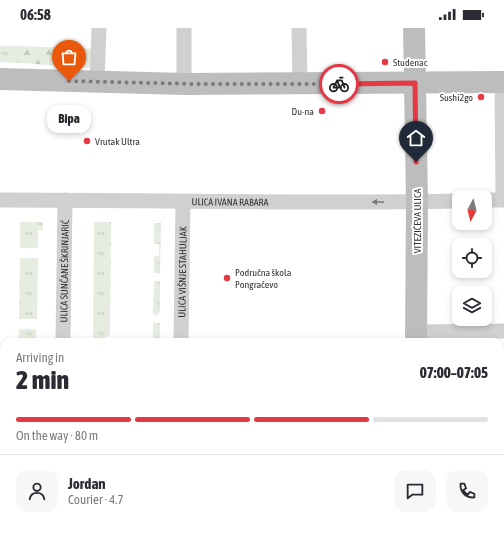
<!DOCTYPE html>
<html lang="en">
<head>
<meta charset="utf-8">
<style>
	:root { --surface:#fff; --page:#f7f7f7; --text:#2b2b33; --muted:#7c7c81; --line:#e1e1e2; --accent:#e63946 }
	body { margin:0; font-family:"Asap Condensed",sans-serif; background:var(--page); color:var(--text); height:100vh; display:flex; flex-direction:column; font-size:15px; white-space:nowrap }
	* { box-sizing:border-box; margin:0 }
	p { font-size:13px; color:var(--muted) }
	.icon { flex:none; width:22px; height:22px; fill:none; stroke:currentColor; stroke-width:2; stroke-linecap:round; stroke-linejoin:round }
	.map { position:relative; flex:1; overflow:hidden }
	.drawer { position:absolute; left:0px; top:310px; width:504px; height:196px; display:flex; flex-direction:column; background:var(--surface); border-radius:12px 12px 0 0; box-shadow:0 2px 6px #0003 }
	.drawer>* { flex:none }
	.needle { width:26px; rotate:187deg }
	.buttons { position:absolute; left:452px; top:162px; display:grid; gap:8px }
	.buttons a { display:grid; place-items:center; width:40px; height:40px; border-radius:8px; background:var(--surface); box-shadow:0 2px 6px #0003; font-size:20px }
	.pin { position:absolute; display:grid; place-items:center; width:34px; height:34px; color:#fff; margin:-41px -17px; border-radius:50% 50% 50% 0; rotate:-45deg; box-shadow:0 0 4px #0007 }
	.pin .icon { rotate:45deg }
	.courier { position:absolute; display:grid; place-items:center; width:40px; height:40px; margin:-20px; border:3px solid #e63946; border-radius:50%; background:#fff; color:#222; box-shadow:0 1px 5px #0007 }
	.bubble { position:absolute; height:28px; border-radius:12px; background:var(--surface); box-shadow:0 2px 6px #0003; font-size:13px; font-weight:800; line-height:28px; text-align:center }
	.overview em { font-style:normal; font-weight:800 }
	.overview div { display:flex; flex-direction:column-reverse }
	.overview { display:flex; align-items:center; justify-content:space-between; height:68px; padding:0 16px }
	h1 { font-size:26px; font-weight:800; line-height:30px }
	.bar { display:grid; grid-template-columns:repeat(4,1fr); gap:6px 4px; align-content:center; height:48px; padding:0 16px }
	.bar i { height:5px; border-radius:3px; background:var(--line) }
	.bar .selected { background:var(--accent) }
	.bar p { grid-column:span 4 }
	.line { display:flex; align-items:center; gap:10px; padding:0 16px; border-top:1px solid var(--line) }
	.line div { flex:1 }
	.round { display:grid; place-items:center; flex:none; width:42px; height:42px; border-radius:12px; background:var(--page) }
	.status { display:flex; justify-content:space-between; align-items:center; height:28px; padding:0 20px; background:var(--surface); direction:ltr }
	.status svg { height:11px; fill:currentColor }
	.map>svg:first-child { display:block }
	.grass { fill:url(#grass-tufts) }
	.forest { fill:url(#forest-firs) }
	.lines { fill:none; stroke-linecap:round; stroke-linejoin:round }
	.street { stroke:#d0d0d0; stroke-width:15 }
	.secondary { stroke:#bdbdbd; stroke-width:22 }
	.oneway { fill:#7a7a7a }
	.done { stroke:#7a7a7a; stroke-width:4; stroke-dasharray:0 7.2 }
	.route { stroke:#e63946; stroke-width:5 }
	.poi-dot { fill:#e63946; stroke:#fff; stroke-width:1.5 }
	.labels { text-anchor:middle; stroke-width:4; stroke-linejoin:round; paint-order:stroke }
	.poi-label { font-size:10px; fill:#333; stroke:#fff; text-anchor:start }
	.street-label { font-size:10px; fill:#333; stroke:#fff }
</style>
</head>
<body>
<div class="status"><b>06:58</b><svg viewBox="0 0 49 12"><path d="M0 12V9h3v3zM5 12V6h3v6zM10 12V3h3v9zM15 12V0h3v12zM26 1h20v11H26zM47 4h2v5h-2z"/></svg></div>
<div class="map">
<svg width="504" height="506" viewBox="0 0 504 506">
	<defs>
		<pattern id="grass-tufts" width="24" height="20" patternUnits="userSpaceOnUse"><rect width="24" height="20" fill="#e6ecdf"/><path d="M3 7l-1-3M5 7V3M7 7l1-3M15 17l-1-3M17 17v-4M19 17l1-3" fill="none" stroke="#c6cbc0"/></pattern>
		<pattern id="forest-firs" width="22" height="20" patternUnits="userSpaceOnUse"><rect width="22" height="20" fill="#e6ecdf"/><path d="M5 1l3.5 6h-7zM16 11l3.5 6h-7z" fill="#c6cbc0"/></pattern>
	</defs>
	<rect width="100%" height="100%" fill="#fff"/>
	<g class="grass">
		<polygon points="0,18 17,18 18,23 21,25 21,35 0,34"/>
		<polygon points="20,194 43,194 43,202 38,202 38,220 20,220"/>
		<polygon points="94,194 111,194 110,307 100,312 93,312"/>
		<polygon points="154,195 161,195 160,245 154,245 154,228 159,228 159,216 154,216"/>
		<polygon points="20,230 38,230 37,291 19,291"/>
		<polygon points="154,253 160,253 160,284 156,287 153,287"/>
		<rect x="153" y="295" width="7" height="19"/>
		<polygon points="19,301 36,301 36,314 18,314"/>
		<rect x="301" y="502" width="18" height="4"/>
	</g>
	<polygon class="forest" points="17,18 95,21 92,38 89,40 21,35 21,25 18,23"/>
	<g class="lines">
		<g class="street">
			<polyline points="184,0 184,56"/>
			<polyline points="299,0 300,56"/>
			<polyline points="97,54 99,0"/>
			<polyline points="502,54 503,172"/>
			<path id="s1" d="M0 172C153 172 306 176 459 173"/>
			<polyline points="485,172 504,172"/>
			<polyline points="416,304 504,303"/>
			<path id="s2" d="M63 314 65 172"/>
			<path id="s3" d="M181 314 183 174"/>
			<polyline points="0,429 4,429"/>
			<polyline points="500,434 504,434"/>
			<polyline points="61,506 61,502"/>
			<polyline points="179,506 179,502"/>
			<polyline points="277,506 277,502"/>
		</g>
		<g class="secondary">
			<polyline points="414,0 417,173 416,314"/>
			<polyline points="0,51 184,56 504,54"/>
			<polyline points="416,506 416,502"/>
		</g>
	</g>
	<defs><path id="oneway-solid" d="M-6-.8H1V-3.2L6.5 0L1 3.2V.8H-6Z"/></defs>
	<use class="oneway" href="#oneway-solid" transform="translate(378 174) rotate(180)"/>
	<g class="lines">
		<polyline class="done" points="69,53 193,56 339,56"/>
		<polyline class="route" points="339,56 415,55 416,134"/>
	</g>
	<g class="poi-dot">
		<circle cx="385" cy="34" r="4"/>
		<circle cx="481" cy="69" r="4"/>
		<circle cx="322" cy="83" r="4"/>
		<circle cx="87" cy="113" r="4"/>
		<circle cx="227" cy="250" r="4"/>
	</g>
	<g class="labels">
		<g class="poi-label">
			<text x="393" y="38">Studenac</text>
			<text x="473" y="73" text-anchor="end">Sushi2go</text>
			<text x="314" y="87" text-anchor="end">Du-na</text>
			<text x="95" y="117">Vrutak Ultra</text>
			<text x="235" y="248">Područna škola<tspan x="235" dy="12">Pongračevo</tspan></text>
		</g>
		<g class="street-label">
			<text dy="4" stroke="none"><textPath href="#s1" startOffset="230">ULICA IVANA RABARA</textPath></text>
			<text transform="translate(417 193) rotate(-90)" y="4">VITEZIĆEVA ULICA</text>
			<text dy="4" stroke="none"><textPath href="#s2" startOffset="71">ULICA SUNČANE ŠKRINJARIĆ</textPath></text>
			<text dy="4" stroke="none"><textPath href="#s3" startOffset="70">ULICA VIŠNJE STAHULJAK</textPath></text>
		</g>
	</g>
</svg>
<div class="buttons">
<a><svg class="needle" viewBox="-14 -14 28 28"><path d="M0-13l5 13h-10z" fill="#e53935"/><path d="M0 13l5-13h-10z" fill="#7c7c81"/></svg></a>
<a><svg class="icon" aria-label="locate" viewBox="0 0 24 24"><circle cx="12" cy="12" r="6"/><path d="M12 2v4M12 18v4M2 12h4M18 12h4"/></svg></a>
<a><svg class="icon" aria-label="layers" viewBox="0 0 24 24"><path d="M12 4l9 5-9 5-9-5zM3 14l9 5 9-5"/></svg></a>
</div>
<div class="pin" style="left:69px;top:53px;background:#ea580c"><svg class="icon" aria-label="bag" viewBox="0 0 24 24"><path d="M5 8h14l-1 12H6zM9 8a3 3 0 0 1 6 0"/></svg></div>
<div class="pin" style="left:416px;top:134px;background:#1f2937"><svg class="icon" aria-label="home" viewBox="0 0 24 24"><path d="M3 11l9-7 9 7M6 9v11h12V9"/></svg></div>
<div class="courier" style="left:339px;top:56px"><svg class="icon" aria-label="bike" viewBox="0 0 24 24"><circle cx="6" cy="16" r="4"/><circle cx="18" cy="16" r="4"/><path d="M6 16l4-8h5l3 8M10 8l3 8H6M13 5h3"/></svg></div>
<div class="bubble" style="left:47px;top:77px;width:44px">Bipa</div>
<section class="drawer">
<div class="overview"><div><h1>2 min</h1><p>Arriving in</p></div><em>07:00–07:05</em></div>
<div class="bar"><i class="selected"></i><i class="selected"></i><i class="selected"></i><i></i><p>On the way · 80 m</p></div>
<div class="line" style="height:72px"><a class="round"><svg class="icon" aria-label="person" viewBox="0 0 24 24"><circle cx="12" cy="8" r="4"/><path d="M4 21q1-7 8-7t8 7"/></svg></a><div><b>Jordan</b><p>Courier · 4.7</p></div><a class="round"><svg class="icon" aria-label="chat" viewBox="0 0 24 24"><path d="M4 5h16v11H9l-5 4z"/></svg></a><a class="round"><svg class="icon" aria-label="phone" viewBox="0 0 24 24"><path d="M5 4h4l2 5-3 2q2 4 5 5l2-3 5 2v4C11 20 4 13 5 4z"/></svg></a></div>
</section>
</div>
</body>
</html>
